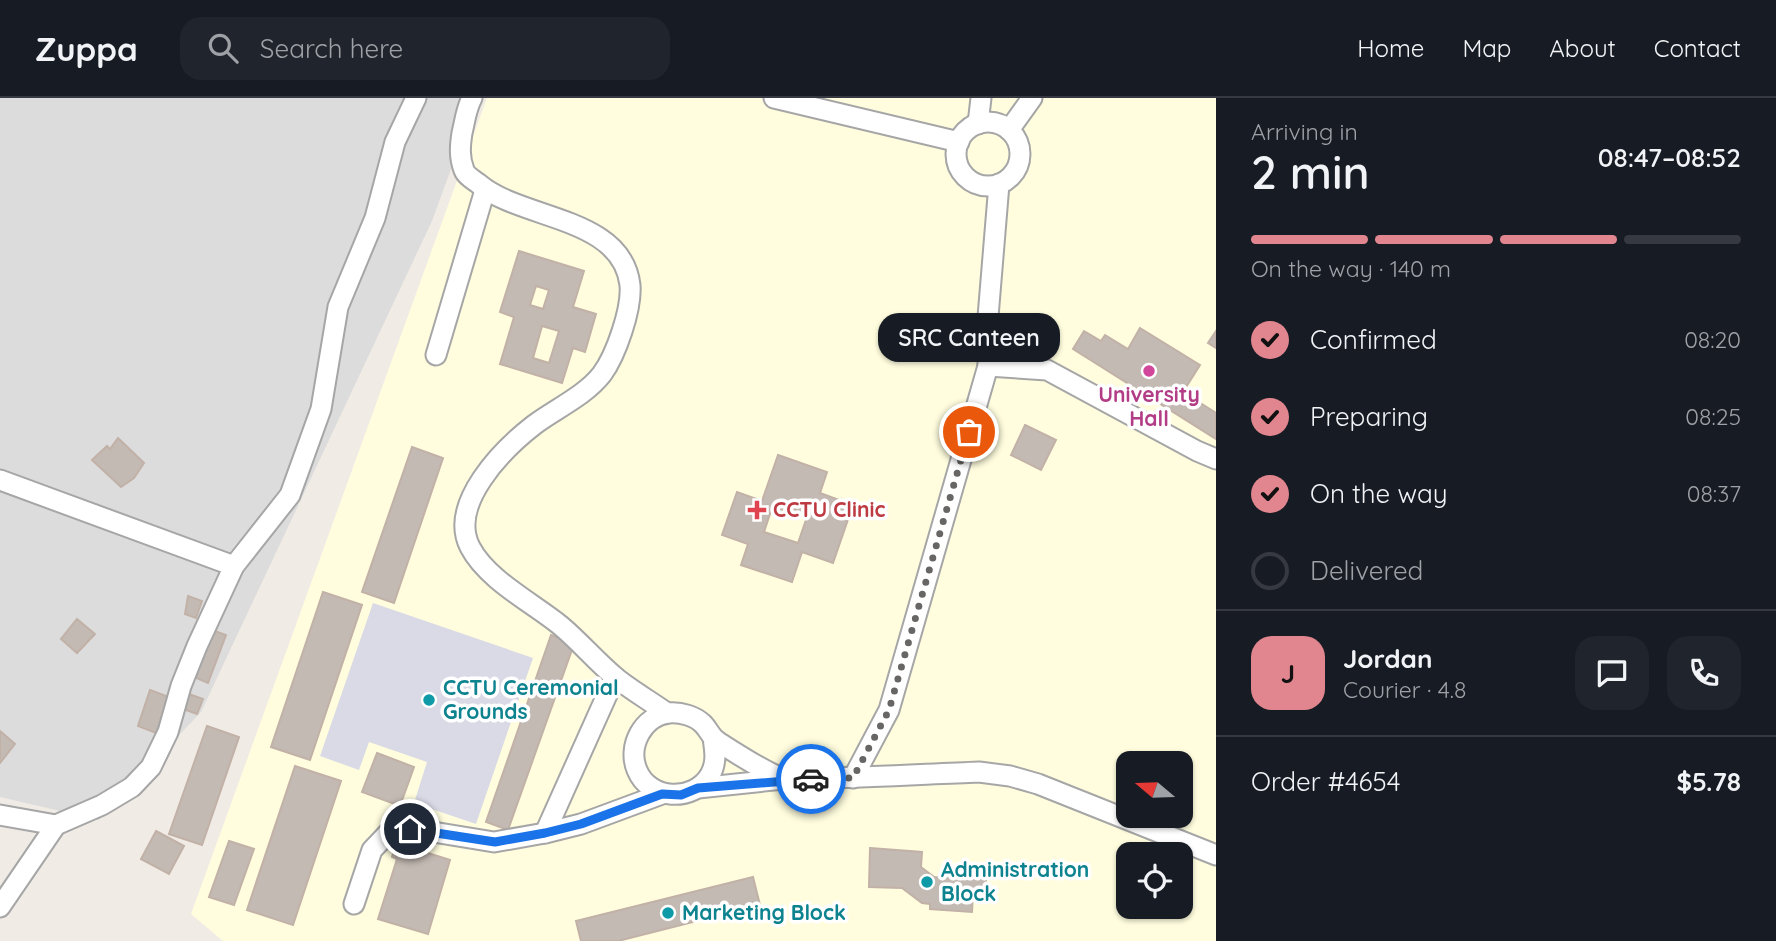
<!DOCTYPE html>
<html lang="en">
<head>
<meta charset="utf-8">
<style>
	:root { --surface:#171b24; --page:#20242c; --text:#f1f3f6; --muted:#9ea1a6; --line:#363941; --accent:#e1868e }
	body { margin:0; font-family:Quicksand,sans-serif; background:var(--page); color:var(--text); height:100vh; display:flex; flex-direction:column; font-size:26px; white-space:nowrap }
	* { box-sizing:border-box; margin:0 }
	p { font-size:23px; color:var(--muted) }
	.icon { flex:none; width:38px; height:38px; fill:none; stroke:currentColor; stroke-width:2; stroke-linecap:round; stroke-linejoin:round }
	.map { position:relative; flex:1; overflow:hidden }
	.sheet { display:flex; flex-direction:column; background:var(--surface); width:560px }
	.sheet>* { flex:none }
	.needle { width:46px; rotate:289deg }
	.buttons { position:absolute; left:1116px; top:653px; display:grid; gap:14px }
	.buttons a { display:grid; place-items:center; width:77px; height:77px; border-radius:14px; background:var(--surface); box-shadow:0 2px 5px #0004; font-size:35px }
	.pin { position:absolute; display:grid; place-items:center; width:60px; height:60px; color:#fff; margin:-30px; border:4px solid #fff; border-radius:50%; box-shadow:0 2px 7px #0007 }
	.courier { position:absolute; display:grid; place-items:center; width:70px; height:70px; margin:-35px; border:5px solid #1a73e8; border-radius:50%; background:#fff; color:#222; box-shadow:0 2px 9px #0007 }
	.bubble { position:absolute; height:49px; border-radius:21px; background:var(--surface); box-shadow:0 2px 5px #0004; font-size:23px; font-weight:600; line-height:49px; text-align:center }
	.head em { font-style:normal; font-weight:600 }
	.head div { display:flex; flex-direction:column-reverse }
	.head { display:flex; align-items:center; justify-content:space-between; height:119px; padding:0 35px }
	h1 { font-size:46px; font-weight:600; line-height:52px }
	.bar { display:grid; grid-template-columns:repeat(4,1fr); gap:10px 7px; align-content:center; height:84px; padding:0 35px }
	.bar i { height:9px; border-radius:5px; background:var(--line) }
	.bar .current { background:var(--accent) }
	.bar p { grid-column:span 4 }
	.line { display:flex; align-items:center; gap:18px; padding:0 35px; border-top:2px solid var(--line) }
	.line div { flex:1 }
	.round { display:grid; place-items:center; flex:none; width:74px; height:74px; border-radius:21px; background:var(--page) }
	ol { padding:0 35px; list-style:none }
	li { display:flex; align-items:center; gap:21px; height:77px }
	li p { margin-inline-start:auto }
	li .icon { padding:7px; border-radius:50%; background:var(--accent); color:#111; stroke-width:4 }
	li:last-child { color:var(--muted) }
	li i { width:38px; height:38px; border:4px solid var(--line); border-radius:50% }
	header { display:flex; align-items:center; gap:42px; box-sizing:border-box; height:98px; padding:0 35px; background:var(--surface); border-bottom:2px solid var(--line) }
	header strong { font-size:33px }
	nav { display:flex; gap:38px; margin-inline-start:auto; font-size:24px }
	.search { width:490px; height:63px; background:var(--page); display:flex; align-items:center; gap:18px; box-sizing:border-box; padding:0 24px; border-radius:21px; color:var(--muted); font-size:26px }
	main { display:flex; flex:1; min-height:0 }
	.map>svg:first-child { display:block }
	.residential { fill:#dddcdc }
	.education { fill:#fffdde; fill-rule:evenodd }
	.plaza { fill:#d9dae5 }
	.building { fill:#c4bab4; stroke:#c1b1a7; stroke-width:2; fill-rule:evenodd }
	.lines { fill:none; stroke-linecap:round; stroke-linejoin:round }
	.minor-casing { stroke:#a6a6a6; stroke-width:23 }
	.minor { stroke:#fff; stroke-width:19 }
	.done { stroke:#686664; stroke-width:7; stroke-dasharray:0 12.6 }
	.route { stroke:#1a73e8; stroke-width:9 }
	.hotel-dot { fill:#d1479c; stroke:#fff; stroke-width:2.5 }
	.health-dot { fill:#e0444e; stroke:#fff; stroke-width:2.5 }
	.culture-dot { fill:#0f9aa8; stroke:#fff; stroke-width:2.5 }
	.labels { text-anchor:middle; stroke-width:7; stroke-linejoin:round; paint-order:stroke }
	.hotel-label { font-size:21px; font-weight:bold; fill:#b23c85; stroke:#fff }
	.health-label { font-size:21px; font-weight:bold; fill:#be3a42; stroke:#fff; text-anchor:start }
	.culture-label { font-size:21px; font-weight:bold; fill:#0d838f; stroke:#fff; text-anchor:start }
</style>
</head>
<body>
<header>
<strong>Zuppa</strong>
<div class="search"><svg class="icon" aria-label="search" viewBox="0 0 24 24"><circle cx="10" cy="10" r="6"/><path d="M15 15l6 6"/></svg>Search here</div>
<nav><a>Home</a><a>Map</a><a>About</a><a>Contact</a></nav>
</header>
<main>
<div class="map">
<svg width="1216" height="843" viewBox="0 0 1216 843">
	<rect width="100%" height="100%" fill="#f0ebe5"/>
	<polygon class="residential" points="0,0 477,0 432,123 201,614 99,722 0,699"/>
	<path class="education" d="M487 0H1216V843H223L191 816ZM1129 665H1181V718H1129ZM1129 756H1181V808H1129Z"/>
	<polygon class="plaza" points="373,505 533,560 476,726 414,705 427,664 369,644 359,672 320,658"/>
	<g class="building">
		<path d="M519 153 584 173 573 209 596 216 585 254 573 250 562 285 500 266 514 219 500 214ZM536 188 549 192 543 211 530 207ZM542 228 559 233 549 265 533 260Z"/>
		<polygon points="1140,230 1200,267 1183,294 1216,315 1216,341 1073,251 1084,233 1101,243 1105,237 1128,251"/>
		<polygon points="1216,233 1216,250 1208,245"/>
		<polygon points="1025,327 1056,342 1041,372 1011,357"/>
		<polygon points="118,340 144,365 134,380 121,389 92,362 107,348 110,351"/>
		<polygon points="412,349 443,360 394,505 362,494"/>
		<path d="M778 357 827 374 820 395 853 407 833 465 802 454 792 484 741 467 748 446 722 437 737 394 762 403ZM783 408 808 416 798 445 764 434 772 410 782 413Z"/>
		<polygon points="323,494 362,507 310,662 271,649"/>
		<polygon points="188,498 202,503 196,520 185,516"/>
		<polygon points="77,521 95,536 77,555 61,541"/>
		<polygon points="212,532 226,537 208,585 194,579"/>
		<polygon points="551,537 574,546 508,732 486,724"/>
		<polygon points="150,592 169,599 156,635 138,628"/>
		<polygon points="189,596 203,601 197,616 183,611"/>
		<polygon points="207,628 239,639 202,747 169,736"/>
		<polygon points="0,633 15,646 0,665"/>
		<polygon points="377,655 414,669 400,708 362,694"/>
		<polygon points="295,668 341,683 293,827 247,812"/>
		<polygon points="156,733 184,748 169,776 141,761"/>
		<polygon points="229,743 254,751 234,807 209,799"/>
		<polygon points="396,745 450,762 428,836 378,821 397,761 392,759"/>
		<polygon points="870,750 922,754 921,769 934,779 946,780 946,769 987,771 985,795 973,795 972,814 930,811 930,806 922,805 902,790 869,789"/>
		<polygon points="753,779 760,807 618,843 581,843 576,823"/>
	</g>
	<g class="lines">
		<g class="minor-casing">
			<g id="minor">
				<path d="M472 0C466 11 465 23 462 35 460 48 459 59 464 72 466 78 474 82 479 86 521 122 622 118 630 187 632 211 616 257 602 276 585 298 555 311 534 327 503 351 448 406 470 449 487 482 533 505 561 528 580 544 596 563 615 579 631 592 650 603 667 615"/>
				<polyline points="774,0 959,44"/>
				<circle cx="988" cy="56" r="32"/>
				<polyline points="978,26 981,0"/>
				<polyline points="1009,32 1032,0"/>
				<polyline points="436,257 485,92"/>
				<polyline points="988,268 1047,272 1197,353 1216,361"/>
				<polyline points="0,382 234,468"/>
				<path d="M713 640C715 653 717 665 710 677 693 705 649 702 637 672 627 648 643 618 669 615 681 614 695 618 703 626 709 632 710 638 717 643 734 654 763 673 782 680 793 685 812 681 824 680 876 679 927 676 979 674L1010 678 1038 686 1216 757"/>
				<polyline points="853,680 889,612 988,268 988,219 999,86"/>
				<polyline points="698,690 784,681"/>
				<polyline points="0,717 56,727"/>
				<polyline points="545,735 615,579"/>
				<polyline points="354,806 372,752 393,730 427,733 494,744 545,735 581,726 662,696"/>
				<polyline points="0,809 56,727 102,707 132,689 151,669 168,634 181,588 197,548 234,468 290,397 321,311 338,209 375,120 395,44 416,0"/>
			</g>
		</g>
		<use href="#minor" class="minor"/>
	</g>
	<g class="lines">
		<polyline class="done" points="811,681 853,680 889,612 969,334"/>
		<polyline class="route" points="410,731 495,744 545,735 581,726 662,696 681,697 698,690 811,681"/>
	</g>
	<circle class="hotel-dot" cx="1149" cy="273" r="7"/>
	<path class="health-dot" d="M753.5 401.5h7v7h7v7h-7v7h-7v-7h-7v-7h7z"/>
	<g class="culture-dot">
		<circle cx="429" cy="602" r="7"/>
		<circle cx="927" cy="784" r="7"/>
		<circle cx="668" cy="815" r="7"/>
	</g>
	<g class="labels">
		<g class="hotel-label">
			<text x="1149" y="304">University<tspan x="1149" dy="24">Hall</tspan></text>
		</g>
		<g class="health-label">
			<text x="773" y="419">CCTU Clinic</text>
		</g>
		<g class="culture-label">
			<text x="443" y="597">CCTU Ceremonial<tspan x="443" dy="24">Grounds</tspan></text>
			<text x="941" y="779">Administration<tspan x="941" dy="24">Block</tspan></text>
			<text x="682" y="822">Marketing Block</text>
		</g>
	</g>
</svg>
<div class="buttons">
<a><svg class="needle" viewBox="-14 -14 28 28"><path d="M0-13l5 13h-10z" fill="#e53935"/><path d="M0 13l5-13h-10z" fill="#9ea1a6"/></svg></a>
<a><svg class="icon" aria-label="locate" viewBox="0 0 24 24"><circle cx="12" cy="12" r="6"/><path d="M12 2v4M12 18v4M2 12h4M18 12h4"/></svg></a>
</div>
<div class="pin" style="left:969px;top:334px;background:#ea580c"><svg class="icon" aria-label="bag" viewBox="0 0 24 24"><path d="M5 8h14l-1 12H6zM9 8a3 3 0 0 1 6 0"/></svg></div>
<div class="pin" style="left:410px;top:731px;background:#1f2937"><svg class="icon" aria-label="home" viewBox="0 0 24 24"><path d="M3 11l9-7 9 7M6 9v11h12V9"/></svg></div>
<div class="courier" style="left:811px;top:681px"><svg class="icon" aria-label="car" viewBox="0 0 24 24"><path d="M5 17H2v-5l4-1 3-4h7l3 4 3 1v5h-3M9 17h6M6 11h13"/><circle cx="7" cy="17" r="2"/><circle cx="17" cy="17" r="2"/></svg></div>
<div class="bubble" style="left:878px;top:215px;width:182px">SRC Canteen</div>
</div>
<section class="sheet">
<div class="head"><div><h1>2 min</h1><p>Arriving in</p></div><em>08:47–08:52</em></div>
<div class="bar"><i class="current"></i><i class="current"></i><i class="current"></i><i></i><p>On the way · 140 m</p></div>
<ol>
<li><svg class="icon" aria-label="check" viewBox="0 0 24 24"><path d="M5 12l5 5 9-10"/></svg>Confirmed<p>08:20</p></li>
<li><svg class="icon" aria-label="check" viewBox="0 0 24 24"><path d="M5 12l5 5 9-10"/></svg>Preparing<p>08:25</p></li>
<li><svg class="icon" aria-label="check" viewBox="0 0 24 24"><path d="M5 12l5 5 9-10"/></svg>On the way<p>08:37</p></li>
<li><i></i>Delivered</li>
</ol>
<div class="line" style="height:126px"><b class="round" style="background:var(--accent);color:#111">J</b><div><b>Jordan</b><p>Courier · 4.8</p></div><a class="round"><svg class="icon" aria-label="chat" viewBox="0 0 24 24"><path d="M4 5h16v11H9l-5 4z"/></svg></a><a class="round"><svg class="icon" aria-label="phone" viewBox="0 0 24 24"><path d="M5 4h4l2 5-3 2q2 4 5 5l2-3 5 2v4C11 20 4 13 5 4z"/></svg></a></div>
<div class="line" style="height:91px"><div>Order #4654</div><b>$5.78</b></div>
</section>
</main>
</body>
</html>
